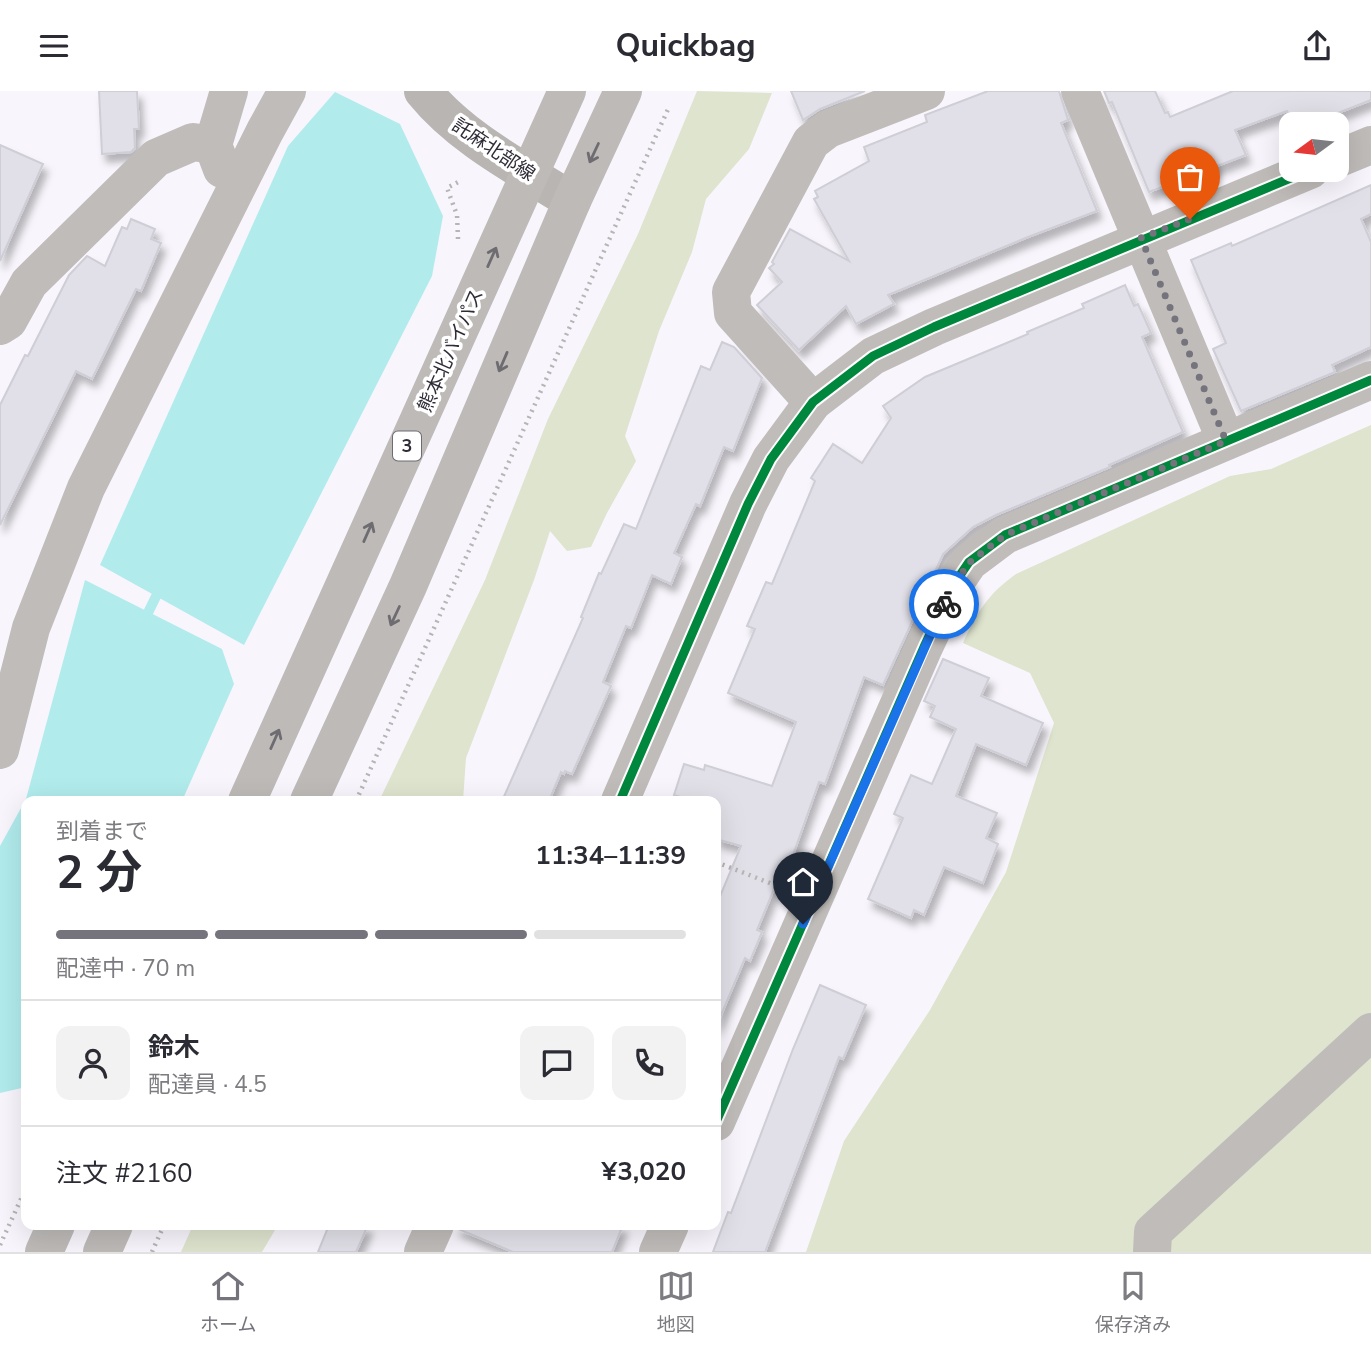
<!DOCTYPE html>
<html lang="ja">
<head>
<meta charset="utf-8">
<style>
	:root { --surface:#fff; --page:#f2f2f3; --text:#2b2b33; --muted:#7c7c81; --line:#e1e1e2; --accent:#75737c }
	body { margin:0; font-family:"Nunito Sans","Noto Sans JP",sans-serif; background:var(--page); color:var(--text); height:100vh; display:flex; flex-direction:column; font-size:26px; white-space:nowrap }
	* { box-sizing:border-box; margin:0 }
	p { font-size:23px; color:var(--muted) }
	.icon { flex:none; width:38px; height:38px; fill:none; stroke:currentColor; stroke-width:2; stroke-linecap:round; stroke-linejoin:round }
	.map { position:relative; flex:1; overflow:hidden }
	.details { position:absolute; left:21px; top:705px; width:700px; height:434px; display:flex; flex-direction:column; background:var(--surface); border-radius:14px; box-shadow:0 7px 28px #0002 }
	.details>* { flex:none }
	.needle { width:46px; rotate:255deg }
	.fabs { position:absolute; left:1279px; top:21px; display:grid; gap:14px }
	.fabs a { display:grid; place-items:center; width:70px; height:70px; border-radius:14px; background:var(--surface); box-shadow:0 7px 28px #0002; font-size:35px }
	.pin { position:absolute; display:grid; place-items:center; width:60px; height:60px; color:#fff; margin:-72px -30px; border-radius:50% 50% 50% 0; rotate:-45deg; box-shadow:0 0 7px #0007 }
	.pin .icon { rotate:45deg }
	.courier { position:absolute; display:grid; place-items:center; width:70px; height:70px; margin:-35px; border:5px solid #1a73e8; border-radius:50%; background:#fff; color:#222; box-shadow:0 2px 9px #0007 }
	.summary em { font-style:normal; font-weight:700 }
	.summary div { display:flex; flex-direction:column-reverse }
	.summary { display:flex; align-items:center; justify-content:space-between; height:119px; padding:0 35px }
	h1 { font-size:46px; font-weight:700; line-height:52px }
	.bar { display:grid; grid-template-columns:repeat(4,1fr); gap:10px 7px; align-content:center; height:84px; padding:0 35px }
	.bar i { height:9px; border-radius:5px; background:var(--line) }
	.bar .current { background:var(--accent) }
	.bar p { grid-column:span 4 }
	.line { display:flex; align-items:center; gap:18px; padding:0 35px; border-top:2px solid var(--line) }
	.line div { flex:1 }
	.round { display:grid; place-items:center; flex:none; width:74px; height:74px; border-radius:14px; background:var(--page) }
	header { display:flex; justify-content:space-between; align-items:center; height:91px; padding:0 35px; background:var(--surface); font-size:32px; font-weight:700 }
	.tabs { display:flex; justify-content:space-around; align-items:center; height:98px; border-top:2px solid var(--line); background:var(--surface); font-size:19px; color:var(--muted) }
	.tabs a { display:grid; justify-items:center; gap:4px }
	.tabs .current { color:var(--accent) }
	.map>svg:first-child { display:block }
	.green { fill:#dee4ce }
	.water { fill:#b1ebec }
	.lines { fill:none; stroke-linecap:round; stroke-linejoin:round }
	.stream { stroke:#b1ebec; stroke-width:10 }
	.building { fill:#e1dfe7; stroke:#cfcdd5; stroke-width:2; filter:url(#shadow) }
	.path { stroke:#b7b4b5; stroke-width:4.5; stroke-dasharray:2 5; stroke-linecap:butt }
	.minor { stroke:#c0bcba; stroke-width:38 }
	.major { stroke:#b8b5b2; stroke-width:38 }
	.highway { stroke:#bdbab8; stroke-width:38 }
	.cycleway-casing { stroke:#fff; stroke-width:13 }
	.cycleway { stroke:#00873e; stroke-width:9 }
	.oneway { stroke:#6f6c71 }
	.done { stroke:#75737c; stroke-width:7; stroke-dasharray:0 12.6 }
	.route { stroke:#1a73e8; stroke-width:9 }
	.labels { text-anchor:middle; stroke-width:7; stroke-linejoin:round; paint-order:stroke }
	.shield { fill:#fff; stroke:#6d6b73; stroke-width:2 }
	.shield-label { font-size:18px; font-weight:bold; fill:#2f2c37 }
	.street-label { font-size:19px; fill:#2f2c37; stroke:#fff }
</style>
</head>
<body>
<header><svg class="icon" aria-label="menu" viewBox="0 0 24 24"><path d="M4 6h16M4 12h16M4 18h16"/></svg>Quickbag<svg class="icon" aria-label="share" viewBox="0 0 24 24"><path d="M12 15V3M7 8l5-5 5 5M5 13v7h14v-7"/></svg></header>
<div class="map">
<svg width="1371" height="1161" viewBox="0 0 1371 1161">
	<defs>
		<filter id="shadow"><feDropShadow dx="4.5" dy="8" stdDeviation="3.5" flood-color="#0004"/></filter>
	</defs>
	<rect width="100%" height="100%" fill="#f8f6fc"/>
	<g class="green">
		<polygon points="697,0 772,2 749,58 706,108 692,161 659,240 625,345 636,370 607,422 591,456 567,460 550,440 534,489 466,667 463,710 379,710 485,489 548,328 638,143"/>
		<path d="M1371 334V1161H806L844 1050 930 919 1006 781 1054 632 1030 582 963 552C977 521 988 503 1016 483L1230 385 1271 378Z"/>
		<polygon points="193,1134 278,1134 262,1161 181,1161"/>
	</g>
	<g class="water">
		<polygon points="335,1 400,33 443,125 432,185 244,554 100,474 288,55"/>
		<polygon points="85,489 222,558 234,593 182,710 26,710 26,996 0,1002 0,755 26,708"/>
	</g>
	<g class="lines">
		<polyline class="stream" points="143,532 162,493"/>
	</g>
	<g class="building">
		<polygon points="99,0 137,0 139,38 134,38 135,57 131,61 102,63"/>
		<polygon points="791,0 865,0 820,18 803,29"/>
		<polygon points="988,0 1059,0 1068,29 1061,32 1097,120 1028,146 888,204 894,213 856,233 846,215 799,259 757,214 782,191 769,177 774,173 772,171 790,138 849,170 814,108 818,106 815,100 869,70 864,56 927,31 925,24"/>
		<polygon points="1104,0 1155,0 1165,22 1168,21 1170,26 1233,0 1371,0 1371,9 1310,33 1293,33 1287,20 1235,39 1246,64 1149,101 1112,11 1109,12"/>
		<polygon points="0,54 43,73 0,170"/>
		<polygon points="1371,94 1371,123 1361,128 1371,151 1371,256 1332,274 1335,281 1241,320 1213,258 1226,252 1191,169 1231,152 1232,155"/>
		<polygon points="131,128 155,138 151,148 161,152 141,200 136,198 92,288 76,280 0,434 0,314 25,264 28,265 69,184 87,165 105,175 122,136 127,138"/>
		<polygon points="1125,194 1134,215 1138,213 1151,242 1142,246 1183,341 1109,374 1110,376 996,424 973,436 943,463 883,594 864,586 825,693 819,691 788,778 783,776 757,839 762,841 750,870 745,867 716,936 716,815 741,755 716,748 716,710 694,710 674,704 684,673 704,679 705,674 772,695 796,631 728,602 755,538 747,535 766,491 772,493 815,390 811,387 833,353 862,372 891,327 883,315 925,286 1028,243 1027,241 1084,217 1082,213"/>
		<polygon points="722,251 734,256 762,287 733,360 724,356 700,415 696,413 674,462 682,466 671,493 652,484 631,537 626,535 603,591 611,595 572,683 565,680 564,683 561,681 549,710 502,710 583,527 581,526 599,482 601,483 624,433 636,438 701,275 710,279"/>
		<polygon points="943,568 989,587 981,605 1043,632 1026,674 976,653 956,705 997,722 986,747 998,753 983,792 944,776 924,824 914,819 911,827 868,808 903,727 894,723 911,684 932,693 956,638 930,626 935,615 924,610"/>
		<polygon points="820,894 866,914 843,968 839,966 765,1161 713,1161 728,1121 731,1122 793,958"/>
		<polygon points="329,1134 368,1134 356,1161 318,1161"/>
		<polygon points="456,1134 623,1134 612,1161 513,1161 456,1137"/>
	</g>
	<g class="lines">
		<g class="path">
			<polyline points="458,148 457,124 447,97 462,89"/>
			<polyline points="356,710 669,16"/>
			<polyline points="716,771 780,796"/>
			<polyline points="0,1154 26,1097"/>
			<polyline points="152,1161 164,1134"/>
		</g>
		<g class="minor">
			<polyline points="1080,0 1226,350"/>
			<polyline points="1337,68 1371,54"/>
			<polyline points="222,78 213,54 229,0"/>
			<polyline points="0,235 8,230 29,192 156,67 193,51 213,54"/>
			<polyline points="813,311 733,222 731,201 811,51 828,38 926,0"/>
			<polyline points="0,659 31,537 86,397 265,40 287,0"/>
			<polyline points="620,710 748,413 771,368 813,311 873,265 934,236 1310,79"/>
			<polyline points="716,1031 924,556 952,496 969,471 1005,444 1371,289"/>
			<polyline points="423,1161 435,1134"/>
			<polyline points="658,1161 670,1134"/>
			<polyline points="1152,1161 1153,1141 1371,941"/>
		</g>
		<path class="major" d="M423 0C462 48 520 77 572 110"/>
		<g class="highway">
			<polyline points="247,710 567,0"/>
			<polyline points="309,710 408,495 572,110 623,0"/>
			<polyline points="44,1161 56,1134"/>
			<polyline points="102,1161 114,1134"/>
		</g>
		<g class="cycleway-casing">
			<g id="cycleway">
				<polyline points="620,710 748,413 771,368 813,311 873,265 934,236 1310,79"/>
				<polyline points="716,1031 924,556 952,496 969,471 1005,444 1371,289"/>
			</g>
		</g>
		<use href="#cycleway" class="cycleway"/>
	</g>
	<defs><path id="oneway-shaft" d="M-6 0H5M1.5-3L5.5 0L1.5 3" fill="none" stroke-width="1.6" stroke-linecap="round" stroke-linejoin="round" transform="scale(1.75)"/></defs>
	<g class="oneway">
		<use href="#oneway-shaft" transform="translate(594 62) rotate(115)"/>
		<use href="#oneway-shaft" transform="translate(492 166) rotate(-66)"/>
		<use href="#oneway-shaft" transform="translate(503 271) rotate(113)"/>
		<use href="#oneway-shaft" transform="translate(368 441) rotate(-66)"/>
		<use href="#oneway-shaft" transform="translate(395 525) rotate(115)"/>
		<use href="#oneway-shaft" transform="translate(275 648) rotate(-66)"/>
	</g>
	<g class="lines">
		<polyline class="done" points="944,513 952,496 970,471 1005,444 1226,350 1141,147 1190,128"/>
		<polyline class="route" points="803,833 944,513"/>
	</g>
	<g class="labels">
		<rect class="shield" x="393" y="340.5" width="28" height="29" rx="5"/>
		<g class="shield-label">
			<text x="407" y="361">3</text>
		</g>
		<g class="street-label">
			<text transform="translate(494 58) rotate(34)" y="7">託麻北部線</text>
			<text transform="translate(450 259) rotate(-66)" y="7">熊本北バイパス</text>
		</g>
	</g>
</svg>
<div class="fabs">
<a><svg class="needle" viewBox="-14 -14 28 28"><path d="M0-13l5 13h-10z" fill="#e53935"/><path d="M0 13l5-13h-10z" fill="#7c7c81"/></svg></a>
</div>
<div class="pin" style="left:1190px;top:128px;background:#ea580c"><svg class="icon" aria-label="bag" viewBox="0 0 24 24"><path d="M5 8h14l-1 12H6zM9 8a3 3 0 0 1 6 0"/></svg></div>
<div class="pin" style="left:803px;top:833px;background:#1f2937"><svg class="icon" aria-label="home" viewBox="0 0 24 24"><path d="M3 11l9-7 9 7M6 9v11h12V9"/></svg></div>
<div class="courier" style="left:944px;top:513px"><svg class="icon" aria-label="bike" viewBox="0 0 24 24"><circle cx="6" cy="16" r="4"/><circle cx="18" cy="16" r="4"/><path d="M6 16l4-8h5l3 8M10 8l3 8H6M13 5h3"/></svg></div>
<section class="details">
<div class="summary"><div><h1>2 分</h1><p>到着まで</p></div><em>11:34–11:39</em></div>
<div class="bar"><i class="current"></i><i class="current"></i><i class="current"></i><i></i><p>配達中 · 70 m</p></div>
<div class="line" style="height:126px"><a class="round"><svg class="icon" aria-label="person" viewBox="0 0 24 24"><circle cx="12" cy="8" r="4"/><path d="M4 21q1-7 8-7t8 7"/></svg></a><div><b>鈴木</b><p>配達員 · 4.5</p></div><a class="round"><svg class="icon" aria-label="chat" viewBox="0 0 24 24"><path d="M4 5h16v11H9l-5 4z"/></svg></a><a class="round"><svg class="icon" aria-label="phone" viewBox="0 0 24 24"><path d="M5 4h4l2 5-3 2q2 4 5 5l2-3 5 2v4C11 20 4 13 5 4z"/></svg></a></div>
<div class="line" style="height:91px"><div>注文 #2160</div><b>¥3,020</b></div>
</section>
</div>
<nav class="tabs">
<a class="current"><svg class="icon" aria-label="home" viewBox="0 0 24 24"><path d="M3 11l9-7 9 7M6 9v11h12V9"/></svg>ホーム</a>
<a><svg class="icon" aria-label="map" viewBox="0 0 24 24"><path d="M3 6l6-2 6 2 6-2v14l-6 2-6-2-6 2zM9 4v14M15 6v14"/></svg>地図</a>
<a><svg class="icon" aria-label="saved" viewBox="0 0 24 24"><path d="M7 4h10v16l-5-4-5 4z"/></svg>保存済み</a>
</nav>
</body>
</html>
